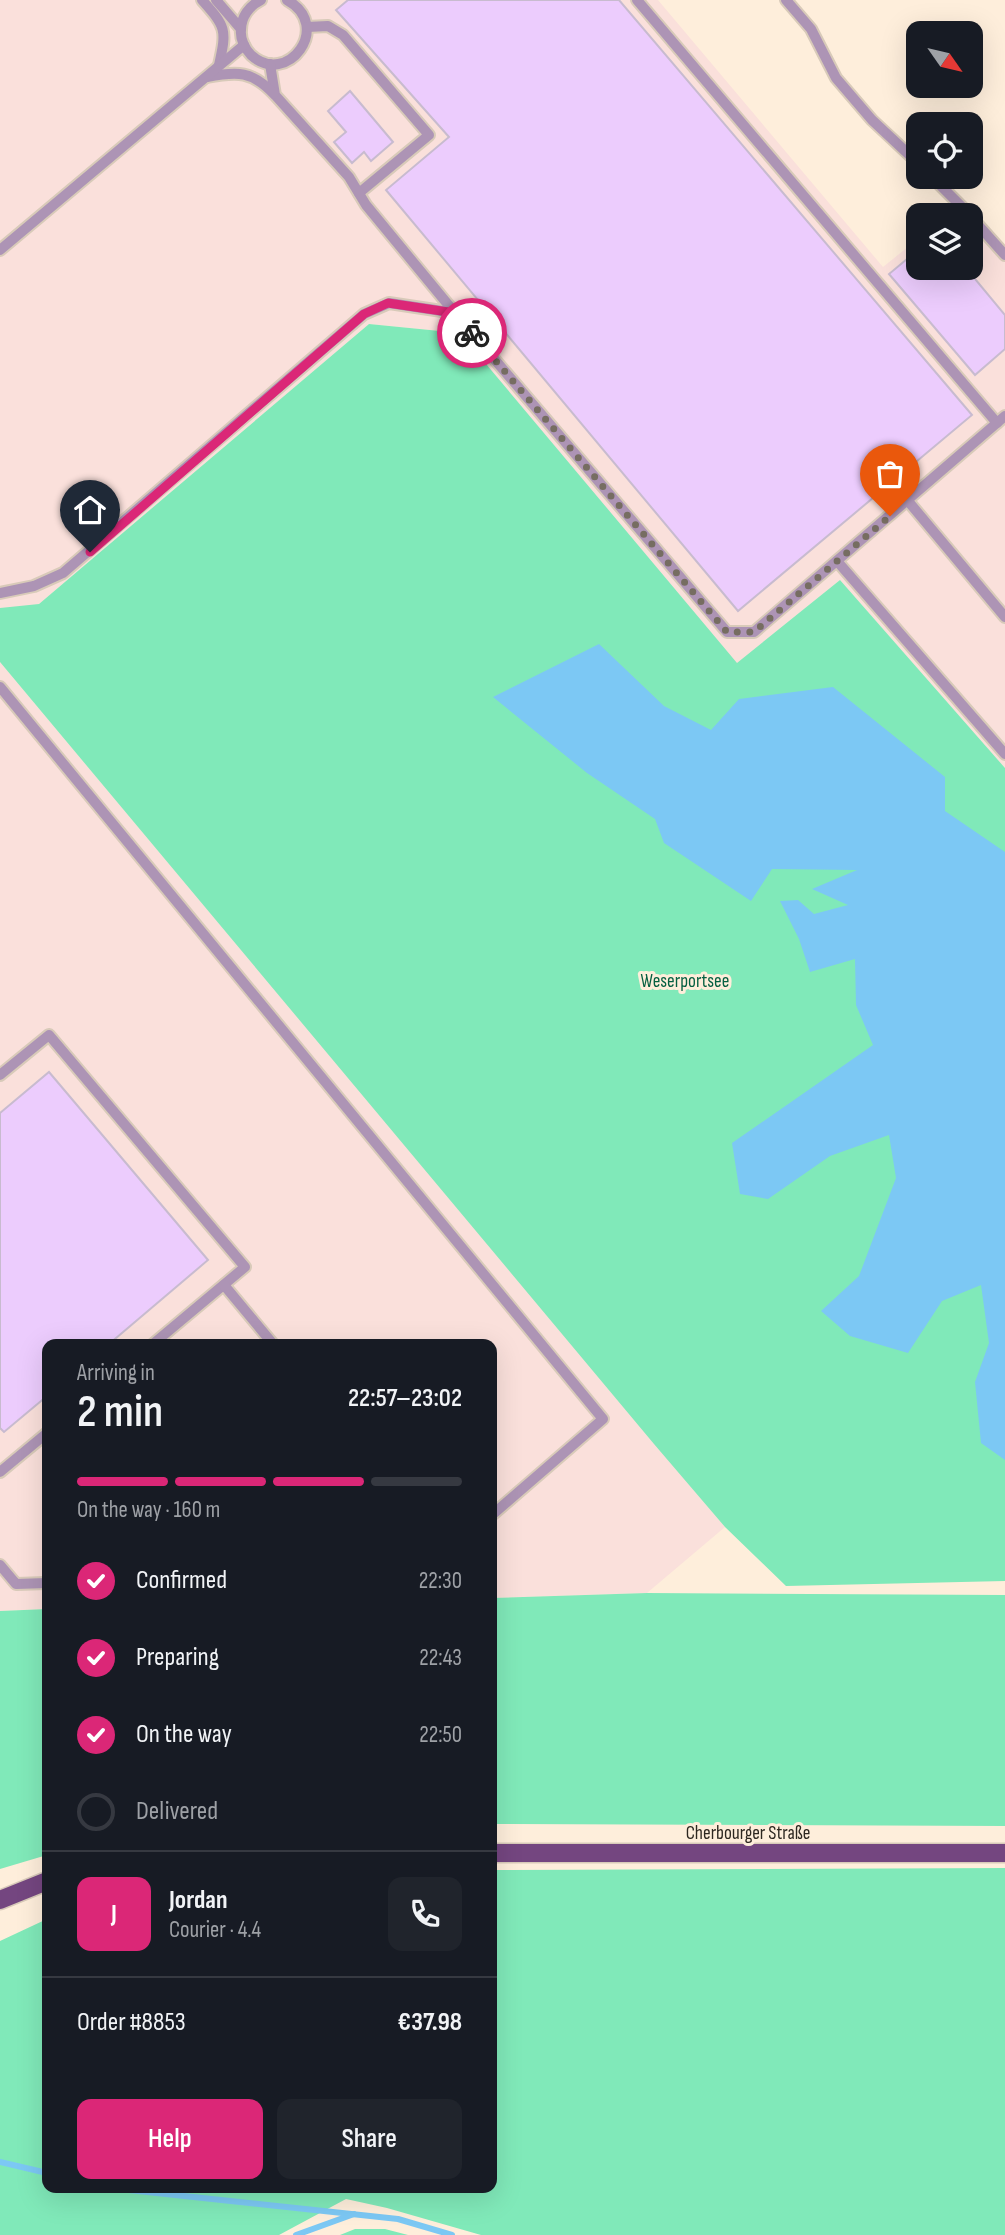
<!DOCTYPE html>
<html lang="en">
<head>
<meta charset="utf-8">
<style>
	:root { --surface:#171b24; --page:#20242c; --text:#f1f3f6; --muted:#9ea1a6; --line:#363941; --accent:#db2777 }
	body { margin:0; font-family:"Sofia Sans Condensed",sans-serif; background:var(--page); color:var(--text); height:100vh; display:flex; flex-direction:column; font-size:26px; white-space:nowrap }
	* { box-sizing:border-box; margin:0 }
	p { font-size:23px; color:var(--muted) }
	.icon { flex:none; width:38px; height:38px; fill:none; stroke:currentColor; stroke-width:2; stroke-linecap:round; stroke-linejoin:round }
	.map { position:relative; flex:1; overflow:hidden }
	.sheet { position:absolute; left:42px; top:1339px; width:455px; height:854px; display:flex; flex-direction:column; background:var(--surface); border-radius:14px; box-shadow:0 7px 28px #0002 }
	.sheet>* { flex:none }
	.needle { width:46px; rotate:124deg }
	.controls { position:absolute; left:906px; top:21px; display:grid; gap:14px }
	.controls a { display:grid; place-items:center; width:77px; height:77px; border-radius:14px; background:var(--surface); box-shadow:0 7px 28px #0002; font-size:35px }
	.pin { position:absolute; display:grid; place-items:center; width:60px; height:60px; color:#fff; margin:-72px -30px; border-radius:50% 50% 50% 0; rotate:-45deg; box-shadow:0 0 7px #0007 }
	.pin .icon { rotate:45deg }
	.courier { position:absolute; display:grid; place-items:center; width:70px; height:70px; margin:-35px; border:5px solid #db2777; border-radius:50%; background:#fff; color:#222; box-shadow:0 2px 9px #0007 }
	.summary em { font-style:normal; font-weight:600 }
	.summary div { display:flex; flex-direction:column-reverse }
	.summary { display:flex; align-items:center; justify-content:space-between; height:119px; padding:0 35px }
	h1 { font-size:46px; font-weight:600; line-height:52px }
	.bar { display:grid; grid-template-columns:repeat(4,1fr); gap:10px 7px; align-content:center; height:84px; padding:0 35px }
	.bar i { height:9px; border-radius:5px; background:var(--line) }
	.bar .selected { background:var(--accent) }
	.bar p { grid-column:span 4 }
	.line { display:flex; align-items:center; gap:18px; padding:0 35px; border-top:2px solid var(--line) }
	.line div { flex:1 }
	.round { display:grid; place-items:center; flex:none; width:74px; height:74px; border-radius:14px; background:var(--page) }
	ol { padding:0 35px; list-style:none }
	li { display:flex; align-items:center; gap:21px; height:77px }
	li p { margin-inline-start:auto }
	li .icon { padding:7px; border-radius:50%; background:var(--accent); color:#fff; stroke-width:4 }
	li:last-child { color:var(--muted) }
	li i { width:38px; height:38px; border:4px solid var(--line); border-radius:50% }
	.primary-button { display:flex; gap:14px; margin-top:auto; padding:14px 35px }
	.primary-button a { flex:1; height:80px; border-radius:14px; background:var(--accent); color:#fff; font-size:28px; font-weight:600; line-height:80px; text-align:center }
	.primary-button a+a { background:var(--page); color:var(--text) }
	.map>svg:first-child { display:block }
	.industrial { fill:#fae0db }
	.green { fill:#80e9b9 }
	.water { fill:#7cc8f4 }
	.lines { fill:none; stroke-linecap:round; stroke-linejoin:round }
	.stream { stroke:#7cc8f4; stroke-width:6 }
	.building { fill:#ecccfd; stroke:#c8bbcf; stroke-width:2 }
	.lane-casing { stroke:#d8cab9; stroke-width:14 }
	.primary-casing { stroke:#d8cab9; stroke-width:21 }
	.lane { stroke:#ad94b5; stroke-width:10 }
	.primary { stroke:#744680; stroke-width:18 }
	.done { stroke:#766d61; stroke-width:7; stroke-dasharray:0 12.6 }
	.route { stroke:#db2777; stroke-width:9 }
	.labels { text-anchor:middle; stroke-width:6; stroke-linejoin:round; paint-order:stroke }
	.park-label { font-size:19px; fill:#055f41; stroke:#feeedb }
	.street-label { font-size:19px; fill:#2d2720; stroke:#feeedb }
</style>
</head>
<body>
<div class="map">
<svg width="1005" height="2235" viewBox="0 0 1005 2235">
	<rect width="100%" height="100%" fill="#feeedb"/>
	<g class="industrial">
		<polygon points="0,0 658,0 883,267 919,238 919,268 971,268 971,221 1005,261 1005,768 840,580 737,664 459,333 369,324 0,637"/>
		<polygon points="0,662 725,1527 647,1593 492,1598 492,1344 47,1344 47,1609 0,1611"/>
	</g>
	<g class="green">
		<polygon points="369,324 460,333 737,663 840,580 1005,768 1005,1581 786,1586 725,1527 654,1444 0,662 0,608 39,604"/>
		<polygon points="647,1593 1005,1595 1005,1826 492,1824 492,1598"/>
		<polygon points="47,1609 47,1855 0,1869 0,1611"/>
		<polygon points="1005,1868 1005,2235 481,2235 387,2208 346,2199 279,2235 0,2235 0,1941 47,1919 47,2188 492,2188 492,1870"/>
		<polygon points="355,2229 385,2229 408,2235 340,2235"/>
	</g>
	<polygon class="water" points="599,644 664,706 711,730 739,699 833,687 945,777 945,811 1005,852 1005,1460 981,1443 975,1382 989,1343 981,1285 942,1301 908,1353 850,1336 821,1311 859,1276 896,1178 889,1135 830,1156 768,1199 740,1194 732,1143 873,1045 856,1005 855,959 810,972 799,939 780,901 798,900 814,914 848,905 812,889 857,870 772,869 751,901 664,843 655,819 587,773 493,697"/>
	<g class="lines">
		<g class="stream">
			<polyline points="0,2162 47,2173"/>
			<polyline points="110,2188 398,2219 452,2235"/>
			<polyline points="296,2235 354,2214"/>
		</g>
	</g>
	<g class="building">
		<polygon points="348,0 619,0 972,415 738,611 386,190 449,137 336,10"/>
		<polygon points="350,91 393,142 371,161 364,152 352,163 334,142 346,132 328,111"/>
		<polygon points="919,249 919,268 966,268 1005,315 1005,349 975,375 889,274"/>
		<polygon points="49,1072 208,1260 109,1344 47,1344 47,1396 4,1432 0,1428 0,1113"/>
	</g>
	<g class="lines">
		<g class="lane-casing">
			<g id="lane">
				<path d="M202 0C226 27 227 29 219 65"/>
				<polyline points="216,0 241,29"/>
				<path d="M261 0C249 6 241 17 241 30 240 39 245 49 251 55 287 88 334 26 287 0"/>
				<polyline points="637,0 997,423"/>
				<polyline points="786,0 811,29 836,78 872,120 919,164"/>
				<polyline points="307,27 328,26 343,35 429,135 359,193"/>
				<polyline points="270,64 275,95 349,177 366,205 455,313 727,632 754,632 1005,416"/>
				<path d="M207 77C238 71 252 71 274 94"/>
				<polyline points="932,177 970,215"/>
				<polyline points="971,217 1005,255"/>
				<polyline points="0,250 244,45"/>
				<polyline points="908,501 1005,617"/>
				<polyline points="837,561 1005,754"/>
				<polyline points="0,593 34,586 63,573 364,314 389,303 455,313"/>
				<polyline points="0,687 603,1419 492,1515"/>
				<polyline points="0,1075 49,1035 245,1267 153,1344"/>
				<polyline points="224,1285 273,1344"/>
				<polyline points="0,1472 47,1433"/>
				<polyline points="0,1565 16,1584 47,1583"/>
			</g>
		</g>
		<g class="primary-casing">
			<g id="primary">
				<polyline points="492,1853 1005,1853"/>
				<polyline points="0,1900 47,1881"/>
			</g>
		</g>
		<use href="#lane" class="lane"/>
		<use href="#primary" class="primary"/>
	</g>
	<g class="lines">
		<polyline class="done" points="472,333 727,632 754,632 890,516"/>
		<polyline class="route" points="90,552 364,314 388,303 455,313 472,333"/>
	</g>
	<g class="labels">
		<g class="park-label">
			<text x="685" y="987">Weserportsee</text>
		</g>
		<g class="street-label">
			<text x="748" y="1839">Cherbourger Straße</text>
		</g>
	</g>
</svg>
<div class="controls">
<a><svg class="needle" viewBox="-14 -14 28 28"><path d="M0-13l5 13h-10z" fill="#e53935"/><path d="M0 13l5-13h-10z" fill="#9ea1a6"/></svg></a>
<a><svg class="icon" aria-label="locate" viewBox="0 0 24 24"><circle cx="12" cy="12" r="6"/><path d="M12 2v4M12 18v4M2 12h4M18 12h4"/></svg></a>
<a><svg class="icon" aria-label="layers" viewBox="0 0 24 24"><path d="M12 4l9 5-9 5-9-5zM3 14l9 5 9-5"/></svg></a>
</div>
<div class="pin" style="left:890px;top:516px;background:#ea580c"><svg class="icon" aria-label="bag" viewBox="0 0 24 24"><path d="M5 8h14l-1 12H6zM9 8a3 3 0 0 1 6 0"/></svg></div>
<div class="pin" style="left:90px;top:552px;background:#1f2937"><svg class="icon" aria-label="home" viewBox="0 0 24 24"><path d="M3 11l9-7 9 7M6 9v11h12V9"/></svg></div>
<div class="courier" style="left:472px;top:333px"><svg class="icon" aria-label="bike" viewBox="0 0 24 24"><circle cx="6" cy="16" r="4"/><circle cx="18" cy="16" r="4"/><path d="M6 16l4-8h5l3 8M10 8l3 8H6M13 5h3"/></svg></div>
<section class="sheet">
<div class="summary"><div><h1>2 min</h1><p>Arriving in</p></div><em>22:57–23:02</em></div>
<div class="bar"><i class="selected"></i><i class="selected"></i><i class="selected"></i><i></i><p>On the way · 160 m</p></div>
<ol>
<li><svg class="icon" aria-label="check" viewBox="0 0 24 24"><path d="M5 12l5 5 9-10"/></svg>Confirmed<p>22:30</p></li>
<li><svg class="icon" aria-label="check" viewBox="0 0 24 24"><path d="M5 12l5 5 9-10"/></svg>Preparing<p>22:43</p></li>
<li><svg class="icon" aria-label="check" viewBox="0 0 24 24"><path d="M5 12l5 5 9-10"/></svg>On the way<p>22:50</p></li>
<li><i></i>Delivered</li>
</ol>
<div class="line" style="height:126px"><b class="round" style="background:var(--accent);color:#fff">J</b><div><b>Jordan</b><p>Courier · 4.4</p></div><a class="round"><svg class="icon" aria-label="phone" viewBox="0 0 24 24"><path d="M5 4h4l2 5-3 2q2 4 5 5l2-3 5 2v4C11 20 4 13 5 4z"/></svg></a></div>
<div class="line" style="height:91px"><div>Order #8853</div><b>€37.98</b></div>
<div class="primary-button"><a>Help</a><a>Share</a></div>
</section>
</div>
</body>
</html>
